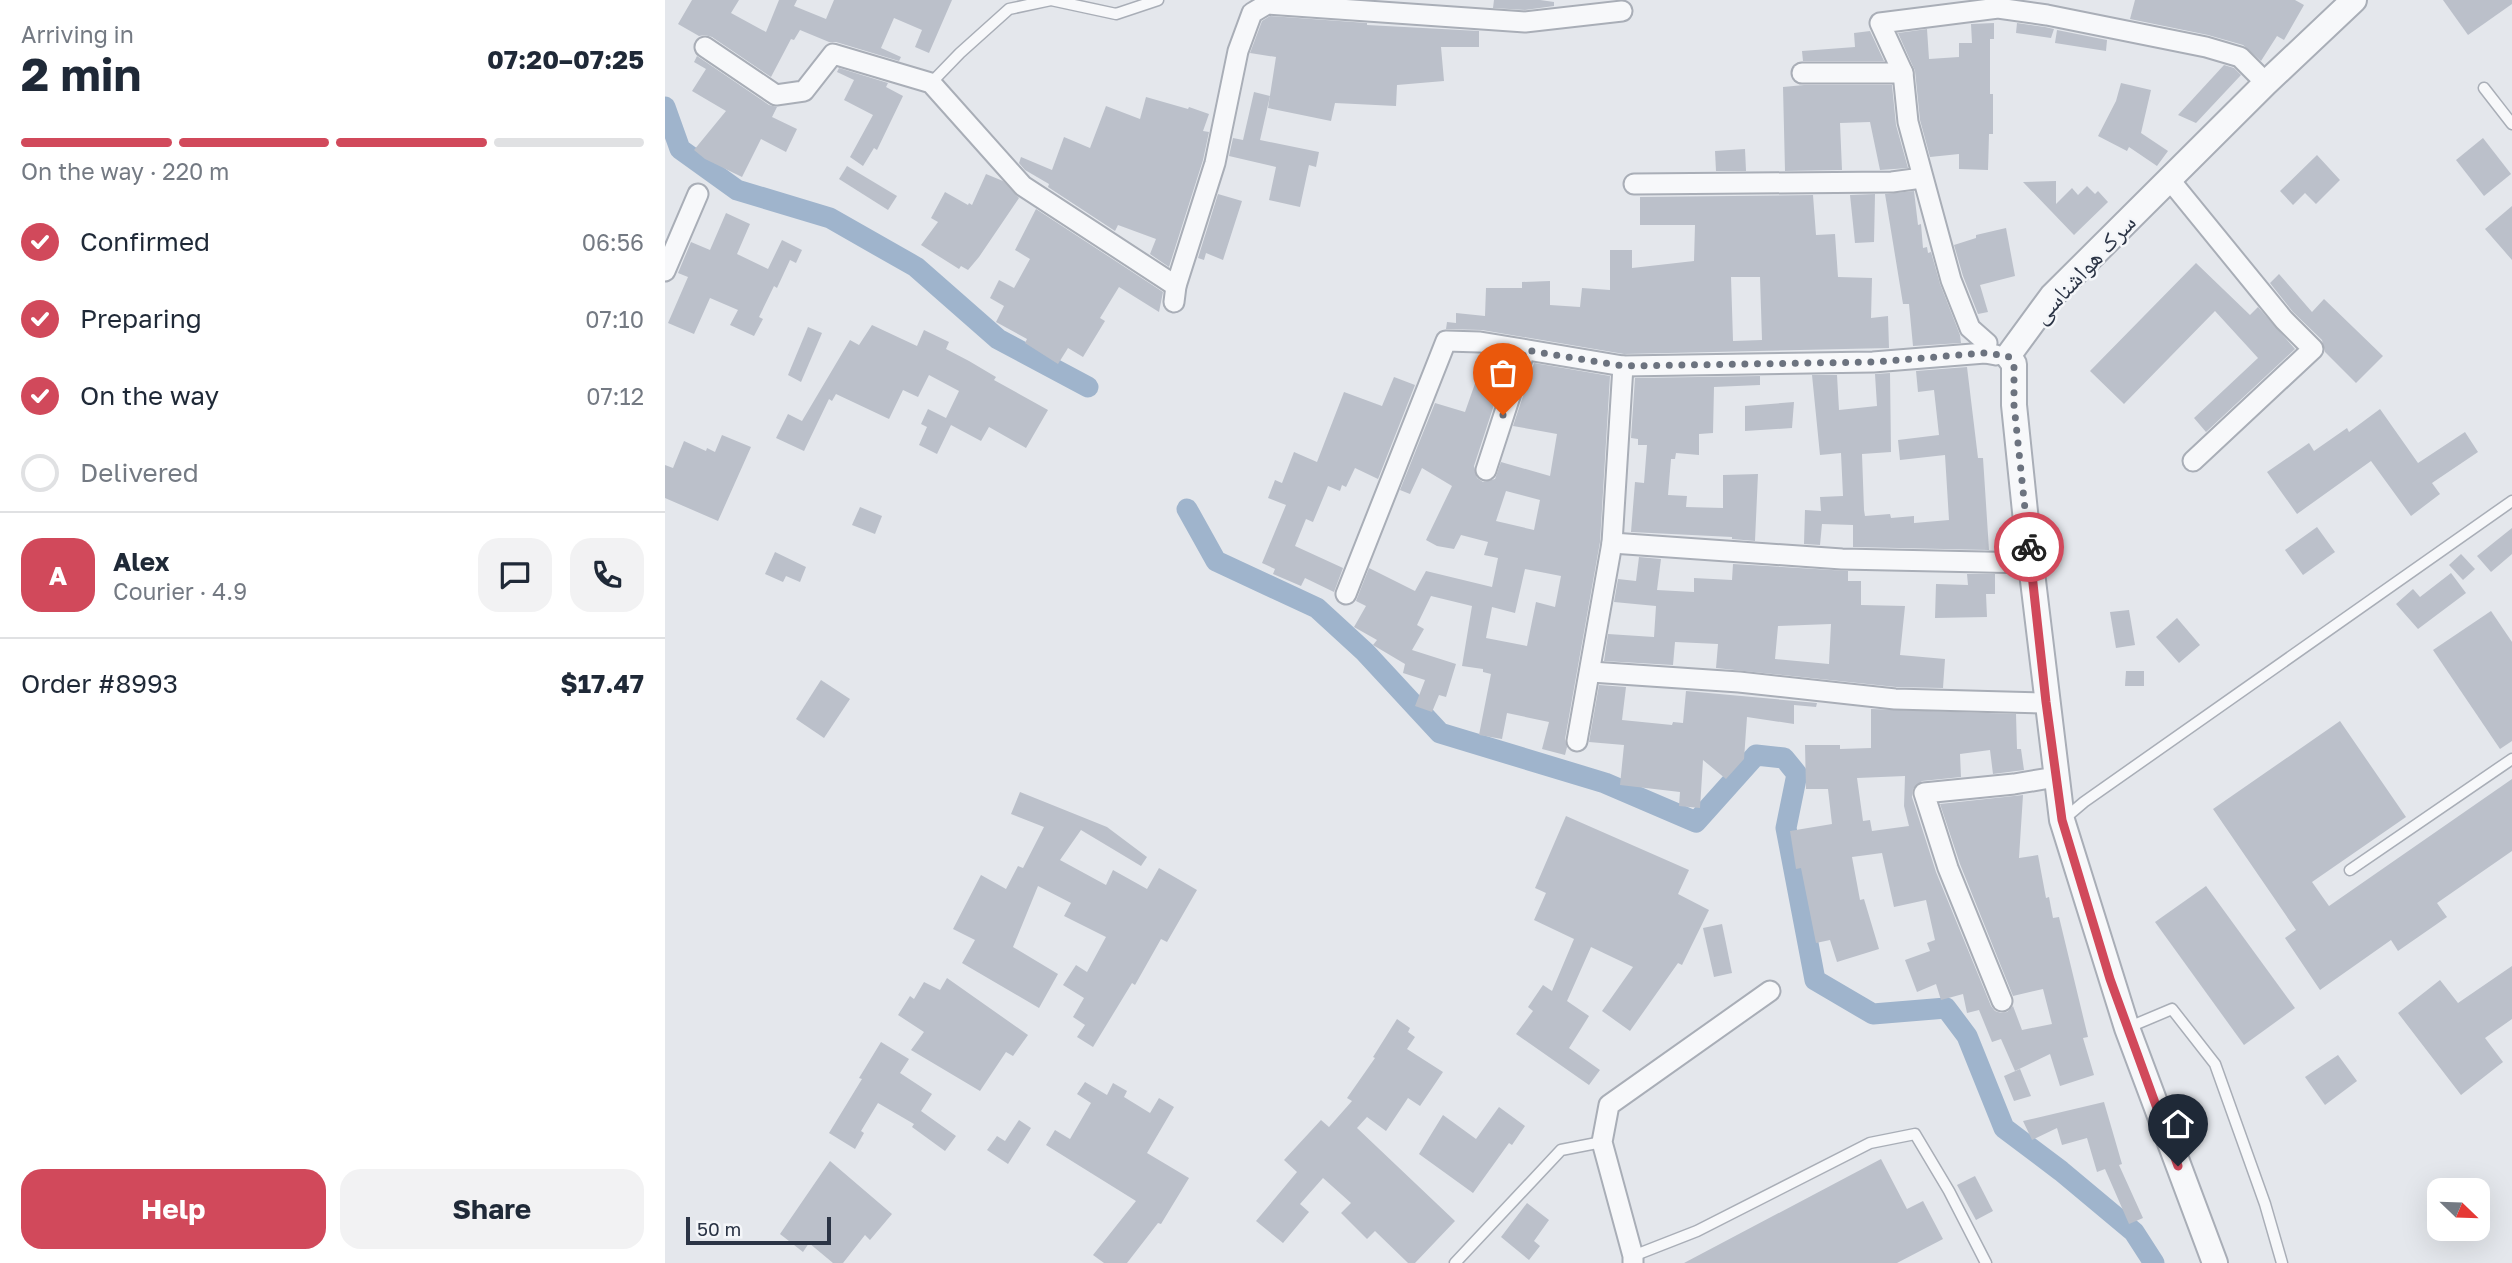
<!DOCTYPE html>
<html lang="en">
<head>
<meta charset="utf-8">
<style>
	:root { --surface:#fff; --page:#f2f2f3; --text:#1f2937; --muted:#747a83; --line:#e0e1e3; --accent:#d1495b }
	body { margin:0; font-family:"Golos Text","Noto Naskh Arabic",sans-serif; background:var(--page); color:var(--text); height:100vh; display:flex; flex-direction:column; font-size:26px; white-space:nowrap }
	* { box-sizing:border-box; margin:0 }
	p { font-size:23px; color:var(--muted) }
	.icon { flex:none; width:38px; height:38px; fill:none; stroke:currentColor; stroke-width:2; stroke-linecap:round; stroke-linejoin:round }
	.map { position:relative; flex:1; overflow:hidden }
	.details { display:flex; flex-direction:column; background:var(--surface); width:665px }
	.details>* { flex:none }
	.needle { width:46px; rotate:113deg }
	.buttons { position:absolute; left:1762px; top:1178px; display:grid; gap:14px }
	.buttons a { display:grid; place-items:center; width:63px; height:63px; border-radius:14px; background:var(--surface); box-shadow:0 7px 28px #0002; font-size:35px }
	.scale { position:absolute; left:21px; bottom:18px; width:145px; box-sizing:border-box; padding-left:7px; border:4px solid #2b3445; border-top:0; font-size:19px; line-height:24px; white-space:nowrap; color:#2b3445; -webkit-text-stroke:5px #f4f6f9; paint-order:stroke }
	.pin { position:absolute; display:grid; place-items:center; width:60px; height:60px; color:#fff; margin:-72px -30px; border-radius:50% 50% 50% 0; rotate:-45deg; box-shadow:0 0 7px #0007 }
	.pin .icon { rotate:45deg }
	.courier { position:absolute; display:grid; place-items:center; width:70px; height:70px; margin:-35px; border:5px solid #d1495b; border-radius:50%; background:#fff; color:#222; box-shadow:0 2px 9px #0007 }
	.overview em { font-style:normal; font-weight:700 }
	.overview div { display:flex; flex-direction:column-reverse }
	.overview { display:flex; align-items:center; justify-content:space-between; height:119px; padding:0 21px }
	h1 { font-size:46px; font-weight:700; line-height:52px }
	.bar { display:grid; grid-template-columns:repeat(4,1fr); gap:10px 7px; align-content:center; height:84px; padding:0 21px }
	.bar i { height:9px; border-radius:5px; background:var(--line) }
	.bar .current { background:var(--accent) }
	.bar p { grid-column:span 4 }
	.line { display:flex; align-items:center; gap:18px; padding:0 21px; border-top:2px solid var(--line) }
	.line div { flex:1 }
	.round { display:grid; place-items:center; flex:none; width:74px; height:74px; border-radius:21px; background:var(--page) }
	ol { padding:0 21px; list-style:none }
	li { display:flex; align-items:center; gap:21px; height:77px }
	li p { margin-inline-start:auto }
	li .icon { padding:7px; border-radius:50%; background:var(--accent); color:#fff; stroke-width:4 }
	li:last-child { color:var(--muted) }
	li i { width:38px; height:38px; border:4px solid var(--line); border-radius:50% }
	.cta { display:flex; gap:14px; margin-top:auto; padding:14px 21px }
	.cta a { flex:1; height:80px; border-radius:21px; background:var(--accent); color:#fff; font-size:28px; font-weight:700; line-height:80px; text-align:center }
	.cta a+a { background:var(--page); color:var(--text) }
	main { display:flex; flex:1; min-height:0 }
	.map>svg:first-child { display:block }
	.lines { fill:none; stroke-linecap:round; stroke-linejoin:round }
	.canal { stroke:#9fb4cc; stroke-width:21 }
	.building { fill:#bbc0ca; fill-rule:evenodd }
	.service-casing { stroke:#a9aeb7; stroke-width:13 }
	.minor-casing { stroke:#a9aeb7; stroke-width:23 }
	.tertiary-casing { stroke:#a9aeb7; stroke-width:28 }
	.service { stroke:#f7f8fa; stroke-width:10 }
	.minor { stroke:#f7f8fa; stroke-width:19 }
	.tertiary { stroke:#f7f8fa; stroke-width:24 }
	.done { stroke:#6c737f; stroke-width:7; stroke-dasharray:0 12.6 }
	.route { stroke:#d1495b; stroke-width:9 }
	.labels { text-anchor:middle; stroke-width:5; stroke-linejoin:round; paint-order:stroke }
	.street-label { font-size:24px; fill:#2b3445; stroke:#f4f6f9 }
</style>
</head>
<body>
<main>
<section class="details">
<div class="overview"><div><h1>2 min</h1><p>Arriving in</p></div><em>07:20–07:25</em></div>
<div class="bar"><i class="current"></i><i class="current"></i><i class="current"></i><i></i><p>On the way · 220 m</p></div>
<ol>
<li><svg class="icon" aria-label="check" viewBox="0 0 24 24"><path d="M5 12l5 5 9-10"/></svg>Confirmed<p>06:56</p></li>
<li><svg class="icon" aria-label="check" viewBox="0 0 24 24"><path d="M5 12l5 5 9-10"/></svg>Preparing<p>07:10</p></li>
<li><svg class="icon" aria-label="check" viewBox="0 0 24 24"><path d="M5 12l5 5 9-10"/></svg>On the way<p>07:12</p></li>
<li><i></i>Delivered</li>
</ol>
<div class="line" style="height:126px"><b class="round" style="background:var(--accent);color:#fff">A</b><div><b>Alex</b><p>Courier · 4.9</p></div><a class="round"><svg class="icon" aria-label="chat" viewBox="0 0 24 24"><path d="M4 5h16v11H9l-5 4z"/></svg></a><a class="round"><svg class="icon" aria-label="phone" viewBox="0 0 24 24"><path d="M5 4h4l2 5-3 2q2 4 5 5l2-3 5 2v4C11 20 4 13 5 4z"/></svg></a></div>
<div class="line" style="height:91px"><div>Order #8993</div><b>$17.47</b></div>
<div class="cta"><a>Help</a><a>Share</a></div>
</section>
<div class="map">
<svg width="1847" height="1263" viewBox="0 0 1847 1263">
	<rect width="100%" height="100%" fill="#e4e7ec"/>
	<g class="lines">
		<g class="canal">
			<polyline points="0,107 15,149 72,190 165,218 251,267 333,339 423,387"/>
			<polyline points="522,509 551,561 652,608 700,652 775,733 940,783 1031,822 1091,755 1119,758 1132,774 1121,828 1150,980 1208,1014 1281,1008 1302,1036 1339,1128 1396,1171 1469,1232 1489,1263"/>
		</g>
	</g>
	<g class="building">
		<polygon points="27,0 74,0 66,13 101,32 114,0 132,0 129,6 161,19 169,0 287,0 264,53 250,47 257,30 229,18 216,48 236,57 234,61 171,42 164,42 135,30 129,40 126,39 106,77 47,37 40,35 34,36 13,24"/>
		<polygon points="829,0 875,0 889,2 889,6 860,10 828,8"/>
		<polygon points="1470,0 1630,0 1639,5 1619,40 1612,36 1596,61 1578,45 1543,35 1465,19"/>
		<polygon points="1778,0 1847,0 1847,4 1803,35"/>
		<polygon points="605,16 702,23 702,25 814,31 814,47 776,47 779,81 732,85 731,106 670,103 666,121 603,108 611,57 585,53 597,21"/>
		<polygon points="1329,23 1329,39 1325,39 1325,94 1328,94 1328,134 1324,134 1323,170 1294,169 1294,154 1265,157 1255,120 1250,71 1233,33 1262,29 1264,59 1294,57 1294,43 1307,43 1306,24"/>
		<polygon points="1352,23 1380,27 1389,29 1386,38 1351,33"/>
		<polygon points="1392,30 1442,40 1441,51 1390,43"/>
		<polygon points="1205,31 1219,61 1138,61 1137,51 1190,47 1189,33"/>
		<polygon points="32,56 104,105 112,107 107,117 132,129 121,152 96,139 77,177 40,159 29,150 61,111 27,91 41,69 29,62"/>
		<polygon points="1559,65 1569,68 1576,75 1531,123 1513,115"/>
		<polygon points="174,68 223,83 221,87 238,96 212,150 209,148 198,166 185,157 208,115 179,100 189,80 172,72"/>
		<polygon points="1456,83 1486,90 1476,133 1503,151 1492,166 1464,147 1462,151 1433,136 1451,101"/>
		<polygon points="1139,85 1227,85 1231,125 1243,168 1215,170 1205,122 1175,123 1177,170 1120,171 1118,87"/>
		<polygon points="589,92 605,96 595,140 654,152 651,167 644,165 635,207 604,200 611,167 564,156 568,138 578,140"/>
		<polygon points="481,97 523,109 524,107 544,114 538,131 544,132 538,160 504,267 485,254 491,239 453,225 450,231 383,187 384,184 360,170 354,163 356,157 387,170 399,137 425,148 441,106 475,119"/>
		<polygon points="1818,138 1846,174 1819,196 1791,160"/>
		<polygon points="1080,149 1081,171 1051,171 1050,151"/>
		<polygon points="1652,155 1675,180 1651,204 1640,193 1628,205 1615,191"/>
		<polygon points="182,166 232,196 223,210 174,179"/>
		<polygon points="321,174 338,181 354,198 314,257 303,270 296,266 294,269 256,245 273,222 266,218 280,192 303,205 304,203 307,205"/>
		<polygon points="1391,181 1391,204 1407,188 1413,195 1422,186 1430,194 1433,191 1443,202 1409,235 1358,182"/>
		<polygon points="1249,191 1253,225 1256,224 1258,248 1262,247 1263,253 1266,252 1275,284 1295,335 1296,343 1248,346 1244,304 1238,304 1220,194"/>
		<polygon points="553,194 577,201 558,260 541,253 539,260 533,258"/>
		<polygon points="1210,194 1209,242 1190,243 1185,195"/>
		<path d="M1148 195 1151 235 1170 234 1173 277 1207 278 1206 318 1223 316 1224 348 959 354 817 330 781 329 782 322 791 323V313L820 316 821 288H857V282L885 281V305L915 307 917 288 945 290V250H967V268L1029 261 1030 225H975V197ZM1066 277H1095L1097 340 1068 341Z"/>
		<polygon points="1847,206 1847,260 1820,229"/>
		<polygon points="371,209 498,292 494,312 454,287 435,318 440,321 418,357 403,348 393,364 360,343 362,339 331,322 339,306 325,298 334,280 349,288 365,259 350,250"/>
		<polygon points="61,213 85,224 72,254 103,269 117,240 137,250 131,263 125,260 112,288 109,286 94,317 98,319 89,336 65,325 73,310 45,298 29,334 3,323 23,277 13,273 26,242 45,250"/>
		<polygon points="1341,228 1350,276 1315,285 1323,312 1313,314 1298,276 1289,245 1311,238 1311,235"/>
		<polygon points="1531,263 1585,315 1593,307 1630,349 1541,432 1529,418 1593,358 1550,311 1459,404 1425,371"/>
		<polygon points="1614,274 1647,312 1659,299 1718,356 1691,383 1660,352 1657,340 1628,312 1605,283"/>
		<polygon points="207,325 252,346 259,330 284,342 281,349 304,361 331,377 329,380 383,410 361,448 324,427 316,441 286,425 272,454 254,445 262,427 256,424 263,409 281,418 294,391 264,375 253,397 238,390 224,419 171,394 167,401 164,399 139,451 111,438 123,414 137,421 185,340 194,345"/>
		<polygon points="143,327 157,333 136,382 123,375"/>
		<path d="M820 355 844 359 809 466 812 478 818 482 830 479 836 462 885 476 892 434 848 426 869 363 945 376 935 542 900 739 902 747 900 755 877 749 884 722 842 713 837 739 814 735 826 674 818 672V669L797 666 807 606 766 596 752 625 759 629 747 650 791 664 781 697 774 695 767 712 750 706 760 680 738 673 740 664 708 645 712 640 689 627 701 606 691 601 704 568 750 591 761 571 827 587 833 558 819 555 823 542 796 535 789 549 772 546 761 540 787 486 757 468 745 494 735 490 770 403 800 412ZM841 491 875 500 869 530 831 521ZM860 569 896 576 890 607 871 602 862 646 821 638 827 607 850 613Z"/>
		<polygon points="1302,367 1313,458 1318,458 1324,550 1188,547 1188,525 1157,524 1155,545 1139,544 1140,510 1156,511 1155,497 1178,496 1176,453 1155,455 1147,375 1172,375 1174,410 1212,406 1210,374 1225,373 1226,452 1197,454 1199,510 1200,516 1225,514 1226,518 1249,516 1249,523 1284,520 1280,455 1235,460 1233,440 1274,435 1269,390 1253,392 1251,371"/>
		<polygon points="1095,376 1095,385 1049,387 1048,433 1034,434 1034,455 1011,453 1010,459 1006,459 1003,495 1022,496 1021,507 1058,508 1058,475 1093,474 1090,541 1067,539 1067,537 966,532 970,482 979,483 982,445 973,445 973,439 966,438 970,378"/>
		<polygon points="729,377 750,385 713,479 690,468 681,487 677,485 675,491 663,486 648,522 641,519 630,546 678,568 669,592 640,578 636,586 608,574 610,569 597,563 621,505 603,498 610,480 617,483 629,452 652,462 679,392 717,406"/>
		<polygon points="1129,402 1127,428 1080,431 1080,406"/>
		<polygon points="1715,409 1753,463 1800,432 1813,452 1767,483 1775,494 1746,516 1706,461 1632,514 1602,472 1644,443 1649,451 1682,428 1684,432"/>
		<polygon points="57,435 86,447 53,521 0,498 0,465 8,468 19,441 41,451 42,448 50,452"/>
		<polygon points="195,507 217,516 210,534 187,525"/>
		<polygon points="1652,527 1670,552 1638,575 1620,550"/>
		<polygon points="1847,528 1847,554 1826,572 1812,556"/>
		<polygon points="110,552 141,567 135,582 121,576 118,582 100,574"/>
		<polygon points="1796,554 1810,569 1798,580 1784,565"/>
		<path d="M974 557 996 559 992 590 1029 592V578L1067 580 1068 564 1183 571V581H1196V605L1240 606 1235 655 1280 659 1278 688 1231 687 1051 668 1053 644 1010 642 1008 665 939 661 943 634 989 637 991 606 949 602 953 579 971 581ZM1166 624 1164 664 1110 659 1113 626Z"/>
		<polygon points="1786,573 1801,593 1753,629 1731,604 1748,589 1755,597"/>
		<polygon points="1302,574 1330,574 1330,594 1321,594 1322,617 1270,618 1271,584 1303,585"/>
		<polygon points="1464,610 1470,645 1451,648 1445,612"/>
		<polygon points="1826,611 1847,642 1847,741 1835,749 1768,650"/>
		<polygon points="1512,618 1535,645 1514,663 1491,637"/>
		<polygon points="1461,671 1479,671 1479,686 1460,686"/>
		<polygon points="156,680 185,699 159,738 131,719"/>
		<polygon points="934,685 961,687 957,720 1007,725 1008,722 1018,723 1021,691 1152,703 1151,707 1129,705 1129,724 1082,717 1079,759 1061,779 1038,760 1035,808 1014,806 1015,792 955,785 959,745 924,742"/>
		<path d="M1206 709 1351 714 1352 749H1356L1359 770 1328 774 1325 750 1295 754 1296 777 1257 781 1248 789 1247 797 1271 872 1326 1006 1330 1011 1336 1013 1342 1012 1348 1006 1357 1030 1387 1024 1378 989 1348 996 1295 864 1275 804 1358 795 1354 858 1373 855 1381 898 1384 897 1388 918 1394 917 1423 1037 1418 1038 1429 1075 1395 1086 1385 1054 1350 1071 1336 1039 1327 1042 1314 1010 1302 1013 1298 994 1276 1000 1271 984 1252 992 1240 960 1265 951 1262 943 1270 940 1261 900 1229 907 1217 853 1187 857 1195 900 1199 899 1214 949 1172 962 1165 940 1151 943 1136 868 1131 869 1125 831 1167 824 1163 789H1141L1140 745H1175V749L1206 748ZM1240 776 1239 806 1244 826 1207 831 1205 820 1198 821 1192 778Z"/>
		<polygon points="1675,721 1741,817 1647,882 1664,906 1847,779 1847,851 1772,903 1782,917 1733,951 1726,940 1655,990 1620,938 1631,930 1548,809"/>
		<polygon points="355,792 442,827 482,857 476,866 416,830 395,860 441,885 448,870 482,889 494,868 532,890 502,942 496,939 470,985 467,983 428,1047 412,1037 420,1025 408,1017 419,998 398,985 411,965 422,972 441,937 399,916 406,903 373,886 348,947 393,974 374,1008 297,963 310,940 288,929 316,875 341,889 353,866 358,868 379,827 346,814"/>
		<polygon points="901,816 1024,870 1013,894 1044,910 1017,965 1013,963 965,1031 937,1011 968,967 926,947 902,1001 924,1016 904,1048 935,1070 924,1085 851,1034 868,1011 863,1007 878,985 887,991 909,939 869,920 881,893 870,888"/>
		<polygon points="1541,886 1630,1008 1579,1045 1490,922"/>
		<polygon points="1057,924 1067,973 1049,977 1038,928"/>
		<polygon points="1847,966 1847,1019 1820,1038 1838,1062 1796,1095 1733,1013 1775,980 1793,1003"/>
		<polygon points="282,978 363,1035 348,1056 341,1052 315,1091 246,1050 259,1032 233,1015 245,996 249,999 259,982 275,990"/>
		<polygon points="732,1019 745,1028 743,1032 750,1037 742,1049 778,1072 755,1106 743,1098 721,1131 702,1117 692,1128 790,1221 750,1263 743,1263 710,1231 702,1239 676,1213 686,1203 658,1178 635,1204 644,1212 618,1243 591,1221 632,1172 619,1160 656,1120 664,1127 687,1101 682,1098 710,1058 708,1057"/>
		<polygon points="216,1042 244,1059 235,1073 267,1094 256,1111 291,1136 280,1151 247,1127 249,1124 213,1103 196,1131 199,1133 190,1149 164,1133 197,1079 194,1078"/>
		<polygon points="1673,1055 1692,1081 1660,1105 1640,1077"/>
		<polygon points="1355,1069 1366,1096 1349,1101 1339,1076"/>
		<polygon points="420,1082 442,1095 448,1083 462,1091 459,1097 485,1113 494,1098 509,1107 482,1153 524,1178 496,1224 493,1223 462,1263 439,1263 428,1255 471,1201 381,1145 390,1130 405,1139 426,1103 412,1094"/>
		<polygon points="1439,1102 1457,1164 1454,1165 1478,1218 1464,1224 1440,1169 1432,1172 1422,1138 1397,1145 1392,1128 1367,1140 1358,1121"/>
		<polygon points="834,1107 860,1126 847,1145 844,1143 808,1193 754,1154 778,1115 811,1139"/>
		<polygon points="354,1120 366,1128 343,1164 322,1150 332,1136 340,1141"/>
		<polygon points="1216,1159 1242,1209 1258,1201 1278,1239 1232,1263 1019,1263"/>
		<polygon points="165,1161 227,1214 205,1240 200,1235 178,1263 168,1263 144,1243 138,1252 115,1234"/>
		<polygon points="1310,1176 1328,1211 1311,1220 1292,1185"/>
		<polygon points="862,1203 884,1220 869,1241 875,1246 864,1260 836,1237"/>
	</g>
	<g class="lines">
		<g class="service-casing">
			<g id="service">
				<polyline points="266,83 295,53 344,9 386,0 451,14 493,0"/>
				<polyline points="1819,88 1847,124"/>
				<polyline points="1399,819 1419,802 1847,501"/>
				<polyline points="1685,870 1847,759"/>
				<polyline points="1462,1028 1507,1009 1550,1064 1600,1204 1617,1263"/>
				<polyline points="968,1256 1032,1231 1205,1143 1250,1134 1284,1191 1321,1263"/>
				<polyline points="790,1263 896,1150 937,1142"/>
			</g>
		</g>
		<g class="minor-casing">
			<g id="minor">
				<polyline points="40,47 111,95 139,91 168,54 266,83 358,186 511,286"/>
				<polyline points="1137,73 1238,73"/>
				<polyline points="1504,179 1619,320 1648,349 1528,461"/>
				<polyline points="969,184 1227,182 1257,178"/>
				<polyline points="0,271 33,194"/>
				<polyline points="509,302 511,286 550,163 573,51 587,13 602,4 860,22 957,11"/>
				<polyline points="1331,355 1320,353 1322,343 1305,328 1286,280 1243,122 1238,73 1215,23 1333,8 1382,15 1541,47 1575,57 1601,83"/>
				<polyline points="821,470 860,350"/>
				<polyline points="947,543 1177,559 1366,563"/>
				<polyline points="681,594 781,341 815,342 958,366 1208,362 1320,353"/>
				<polyline points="926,672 1074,682 1230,699 1381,703"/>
				<polyline points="912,741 947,543 958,366"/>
				<polyline points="1337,1001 1283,868 1259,793 1349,784 1391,777"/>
				<polyline points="968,1263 968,1256 937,1142 944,1105 1105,991"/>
			</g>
		</g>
		<g class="tertiary-casing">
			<polyline id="tertiary" points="1550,1263 1462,1028 1397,820 1362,531 1349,405 1349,364 1343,356 1387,296 1601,83 1689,0"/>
		</g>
		<use href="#service" class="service"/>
		<use href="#minor" class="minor"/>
		<use href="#tertiary" class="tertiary"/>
	</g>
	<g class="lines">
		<polyline class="done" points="838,415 860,350 958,366 1208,362 1320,353 1343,356 1349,364 1349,405 1364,547"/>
		<polyline class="route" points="1364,547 1381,702 1397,820 1445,979 1513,1166"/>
	</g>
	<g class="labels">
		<g class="street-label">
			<text transform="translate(1419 269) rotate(-47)" y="8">سرک هواشناسی</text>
		</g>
	</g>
</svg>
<div class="buttons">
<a><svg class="needle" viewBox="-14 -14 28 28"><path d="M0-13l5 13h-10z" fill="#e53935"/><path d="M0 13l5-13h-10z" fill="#747a83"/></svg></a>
</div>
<div class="scale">50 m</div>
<div class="pin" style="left:838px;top:415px;background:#ea580c"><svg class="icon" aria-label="bag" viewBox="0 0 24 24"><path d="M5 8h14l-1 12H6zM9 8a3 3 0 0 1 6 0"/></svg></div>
<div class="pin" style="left:1513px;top:1166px;background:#1f2937"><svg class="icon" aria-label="home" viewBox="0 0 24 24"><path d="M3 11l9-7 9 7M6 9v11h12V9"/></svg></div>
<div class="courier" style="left:1364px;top:547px"><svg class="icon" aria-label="bike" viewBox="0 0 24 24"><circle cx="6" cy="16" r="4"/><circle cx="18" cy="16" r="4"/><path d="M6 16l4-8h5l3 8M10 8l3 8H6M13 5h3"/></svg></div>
</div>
</main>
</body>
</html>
